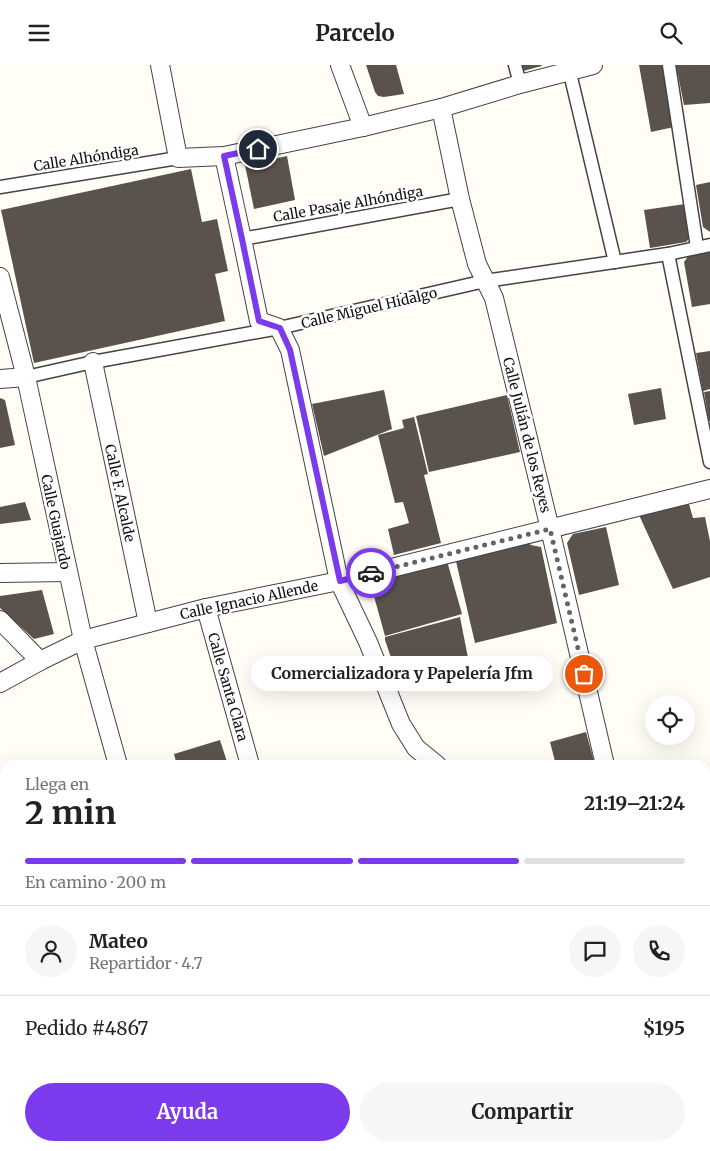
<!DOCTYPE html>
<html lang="es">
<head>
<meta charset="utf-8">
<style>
	:root { --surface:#fff; --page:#f6f6f6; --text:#222; --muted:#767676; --line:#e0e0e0; --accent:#7c3aed }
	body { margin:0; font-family:Merriweather,serif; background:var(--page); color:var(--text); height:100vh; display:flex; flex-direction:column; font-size:19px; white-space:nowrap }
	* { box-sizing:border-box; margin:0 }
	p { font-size:16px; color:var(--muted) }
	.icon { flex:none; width:28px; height:28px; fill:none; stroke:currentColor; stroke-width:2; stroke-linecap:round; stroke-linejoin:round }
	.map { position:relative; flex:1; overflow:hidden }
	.panel { position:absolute; left:0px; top:695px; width:710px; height:391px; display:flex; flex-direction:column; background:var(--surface); border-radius:15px 15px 0 0; box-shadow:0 5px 20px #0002 }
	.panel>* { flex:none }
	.fabs { position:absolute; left:645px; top:630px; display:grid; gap:10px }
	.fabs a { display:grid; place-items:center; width:50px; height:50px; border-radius:50%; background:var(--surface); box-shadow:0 5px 20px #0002; font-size:25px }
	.pin { position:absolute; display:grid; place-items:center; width:42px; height:42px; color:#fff; margin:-21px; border:2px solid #fff; border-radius:50%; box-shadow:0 1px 5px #0007 }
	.courier { position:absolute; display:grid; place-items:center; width:50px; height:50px; margin:-25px; border:4px solid #7c3aed; border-radius:50%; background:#fff; color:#222; box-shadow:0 1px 6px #0007 }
	.bubble { position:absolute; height:35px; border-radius:18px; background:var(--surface); box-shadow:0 5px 20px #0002; font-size:16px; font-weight:700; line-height:35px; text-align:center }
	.head em { font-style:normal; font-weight:700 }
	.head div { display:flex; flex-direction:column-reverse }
	.head { display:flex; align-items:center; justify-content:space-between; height:85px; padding:0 25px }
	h1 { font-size:32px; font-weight:700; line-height:38px }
	.bar { display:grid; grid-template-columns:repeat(4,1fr); gap:8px 5px; align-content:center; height:60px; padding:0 25px }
	.bar i { height:6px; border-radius:4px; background:var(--line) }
	.bar .on { background:var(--accent) }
	.bar p { grid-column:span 4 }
	.line { display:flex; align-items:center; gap:12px; padding:0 25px; border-top:1px solid var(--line) }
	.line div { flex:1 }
	.round { display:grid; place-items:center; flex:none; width:52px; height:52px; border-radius:26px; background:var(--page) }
	.cta { display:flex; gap:10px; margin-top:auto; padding:10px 25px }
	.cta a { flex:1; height:58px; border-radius:30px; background:var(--accent); color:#fff; font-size:20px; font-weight:700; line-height:58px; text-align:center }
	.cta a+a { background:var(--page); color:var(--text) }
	header { display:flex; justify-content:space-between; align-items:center; height:65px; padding:0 25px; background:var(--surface); font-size:22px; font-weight:700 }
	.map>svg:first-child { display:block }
	.building { fill:#5a524d }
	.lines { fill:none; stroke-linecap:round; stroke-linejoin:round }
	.pedestrian-casing { stroke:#444; stroke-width:15 }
	.minor-casing { stroke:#444; stroke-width:20 }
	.secondary-casing { stroke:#333; stroke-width:28 }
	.pedestrian { stroke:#fff; stroke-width:12 }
	.minor { stroke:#fff; stroke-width:18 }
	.secondary { stroke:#fff6b0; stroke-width:25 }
	.done { stroke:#646461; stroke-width:5; stroke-dasharray:0 9 }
	.route { stroke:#7c3aed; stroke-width:6 }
	.labels { text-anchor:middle; stroke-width:5; stroke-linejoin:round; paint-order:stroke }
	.street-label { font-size:14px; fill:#111; stroke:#fff }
</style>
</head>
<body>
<header><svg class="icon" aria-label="menu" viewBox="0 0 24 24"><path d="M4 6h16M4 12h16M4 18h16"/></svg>Parcelo<svg class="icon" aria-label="search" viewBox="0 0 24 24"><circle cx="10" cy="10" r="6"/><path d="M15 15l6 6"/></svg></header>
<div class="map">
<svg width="710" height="1086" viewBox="0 0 710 1086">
	<rect width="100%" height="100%" fill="#fffdf5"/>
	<g class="building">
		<polygon points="366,0 396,0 404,29 384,32 378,31 375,27"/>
		<polygon points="517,0 541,0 542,1 519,7"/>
		<polygon points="639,0 663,0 674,62 651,67"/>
		<polygon points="676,0 710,0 710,38 684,40"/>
		<polygon points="287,91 295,135 254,144 245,100"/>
		<polygon points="191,104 202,157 217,154 228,206 215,209 225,256 34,298 1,145"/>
		<polygon points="710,117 710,167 703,162 696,120"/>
		<polygon points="685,139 690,173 686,177 650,183 644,145"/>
		<polygon points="710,187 710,239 692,242 684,197 689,190"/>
		<polygon points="710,286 710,324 703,326 696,288"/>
		<polygon points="661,323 666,354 634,360 628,329"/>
		<polygon points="384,325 392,364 324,391 312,339"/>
		<polygon points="710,326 710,356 709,356 704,327"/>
		<polygon points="507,330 520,387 429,407 416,351"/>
		<polygon points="0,333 5,335 15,380 0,383"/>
		<polygon points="414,352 428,409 424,410 441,478 394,490 388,464 409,458 403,437 395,438 378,370 404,363 402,355"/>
		<polygon points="25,437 31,455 0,459 0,442"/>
		<polygon points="689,439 693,453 705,452 710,476 710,512 673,524 639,450"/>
		<polygon points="606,462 619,520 579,530 567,478 573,469"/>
		<polygon points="525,475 531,480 541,482 557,558 475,578 455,492"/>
		<polygon points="447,496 462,549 385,571 370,517"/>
		<polygon points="42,525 54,569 34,574 0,543 0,531"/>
		<polygon points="460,552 469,598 400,619 385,575 385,572"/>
		<polygon points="586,667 595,700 556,700 550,677"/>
		<polygon points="220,675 228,700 177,700 174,689"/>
		<polygon points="143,1081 180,1081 181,1086 144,1086"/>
	</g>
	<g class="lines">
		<g class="pedestrian-casing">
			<g id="pedestrian">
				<polyline points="515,0 520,19"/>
				<polyline points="568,0 615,197"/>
				<polyline points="669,0 697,182"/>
				<polyline points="0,122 178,93"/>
				<polyline points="242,174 460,134"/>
				<polyline points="668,189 710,397"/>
				<polyline points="26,312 93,297 279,263 485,216 668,189 710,180"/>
			</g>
		</g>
		<g class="minor-casing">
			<g id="minor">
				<polyline points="160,0 178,93 224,91 363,62 441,43 520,19 593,0"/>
				<polyline points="340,0 363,62"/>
				<polyline points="441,43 460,134 477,199 494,233 550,464 605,700"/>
				<polyline points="224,91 242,174 259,256 279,263 290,285 339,516 368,577 401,659 416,683 437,700"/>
				<polyline points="0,212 26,312 83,575 118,700"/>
				<polyline points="93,297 148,558"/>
				<polyline points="0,314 26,312"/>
				<polyline points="0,508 67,507"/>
				<polyline points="206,543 250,700"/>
				<polyline points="0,555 40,596"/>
				<polyline points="0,618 40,596 83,575 206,543 339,516 710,424"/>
				<polyline points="0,845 5,842"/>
				<polyline points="705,859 710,858"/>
				<polyline points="191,1081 192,1086"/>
				<polyline points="369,1081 372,1086"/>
				<polyline points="538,1086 540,1081"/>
			</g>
		</g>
		<g class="secondary-casing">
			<g id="secondary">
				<polyline points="0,1041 5,1040"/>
				<polyline points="662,1081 663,1086"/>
			</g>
		</g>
		<use href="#pedestrian" class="pedestrian"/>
		<use href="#minor" class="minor"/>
		<use href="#secondary" class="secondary"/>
	</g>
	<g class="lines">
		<polyline class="done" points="371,508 550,464 584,609"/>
		<polyline class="route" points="258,84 224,91 242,174 259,256 280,263 290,285 340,516 371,508"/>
	</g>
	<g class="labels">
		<g class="street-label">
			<text transform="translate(86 93) rotate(-9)" y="5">Calle Alhóndiga</text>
			<text transform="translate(348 139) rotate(-10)" y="5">Calle Pasaje Alhóndiga</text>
			<text transform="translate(369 243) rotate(-13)" y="5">Calle Miguel Hidalgo</text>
			<text transform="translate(527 370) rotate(76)" y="5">Calle Julián de los Reyes</text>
			<text transform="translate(120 428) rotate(78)" y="5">Calle F. Alcalde</text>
			<text transform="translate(56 457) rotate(78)" y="5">Calle Guajardo</text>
			<text transform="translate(249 535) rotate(-12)" y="5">Calle Ignacio Allende</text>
			<text transform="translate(228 622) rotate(74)" y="5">Calle Santa Clara</text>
		</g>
	</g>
</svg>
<div class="fabs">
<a><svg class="icon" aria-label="locate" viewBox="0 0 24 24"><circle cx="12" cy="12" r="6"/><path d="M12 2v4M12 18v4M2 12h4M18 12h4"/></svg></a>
</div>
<div class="pin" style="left:584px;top:609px;background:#ea580c"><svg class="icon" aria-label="bag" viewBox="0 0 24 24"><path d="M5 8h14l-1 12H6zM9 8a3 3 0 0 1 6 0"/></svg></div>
<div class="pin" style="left:258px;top:84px;background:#1f2937"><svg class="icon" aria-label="home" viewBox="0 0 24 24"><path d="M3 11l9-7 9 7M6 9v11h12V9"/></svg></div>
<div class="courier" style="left:371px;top:508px"><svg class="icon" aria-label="car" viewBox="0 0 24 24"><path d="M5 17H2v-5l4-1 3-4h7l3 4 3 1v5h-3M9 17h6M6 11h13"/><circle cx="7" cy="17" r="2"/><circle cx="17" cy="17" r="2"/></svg></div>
<div class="bubble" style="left:251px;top:591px;width:302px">Comercializadora y Papelería Jfm</div>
<section class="panel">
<div class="head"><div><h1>2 min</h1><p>Llega en</p></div><em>21:19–21:24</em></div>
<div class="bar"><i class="on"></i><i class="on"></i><i class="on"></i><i></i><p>En camino · 200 m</p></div>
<div class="line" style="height:90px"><a class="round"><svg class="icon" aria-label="person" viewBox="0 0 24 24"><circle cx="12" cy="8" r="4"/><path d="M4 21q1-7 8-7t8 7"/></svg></a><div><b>Mateo</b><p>Repartidor · 4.7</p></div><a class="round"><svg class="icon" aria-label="chat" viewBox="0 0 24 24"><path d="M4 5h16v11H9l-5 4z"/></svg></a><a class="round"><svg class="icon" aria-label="phone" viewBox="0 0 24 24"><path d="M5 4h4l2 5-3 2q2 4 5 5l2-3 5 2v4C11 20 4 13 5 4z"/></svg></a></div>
<div class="line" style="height:65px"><div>Pedido #4867</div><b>$195</b></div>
<div class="cta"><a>Ayuda</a><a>Compartir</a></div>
</section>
</div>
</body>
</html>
